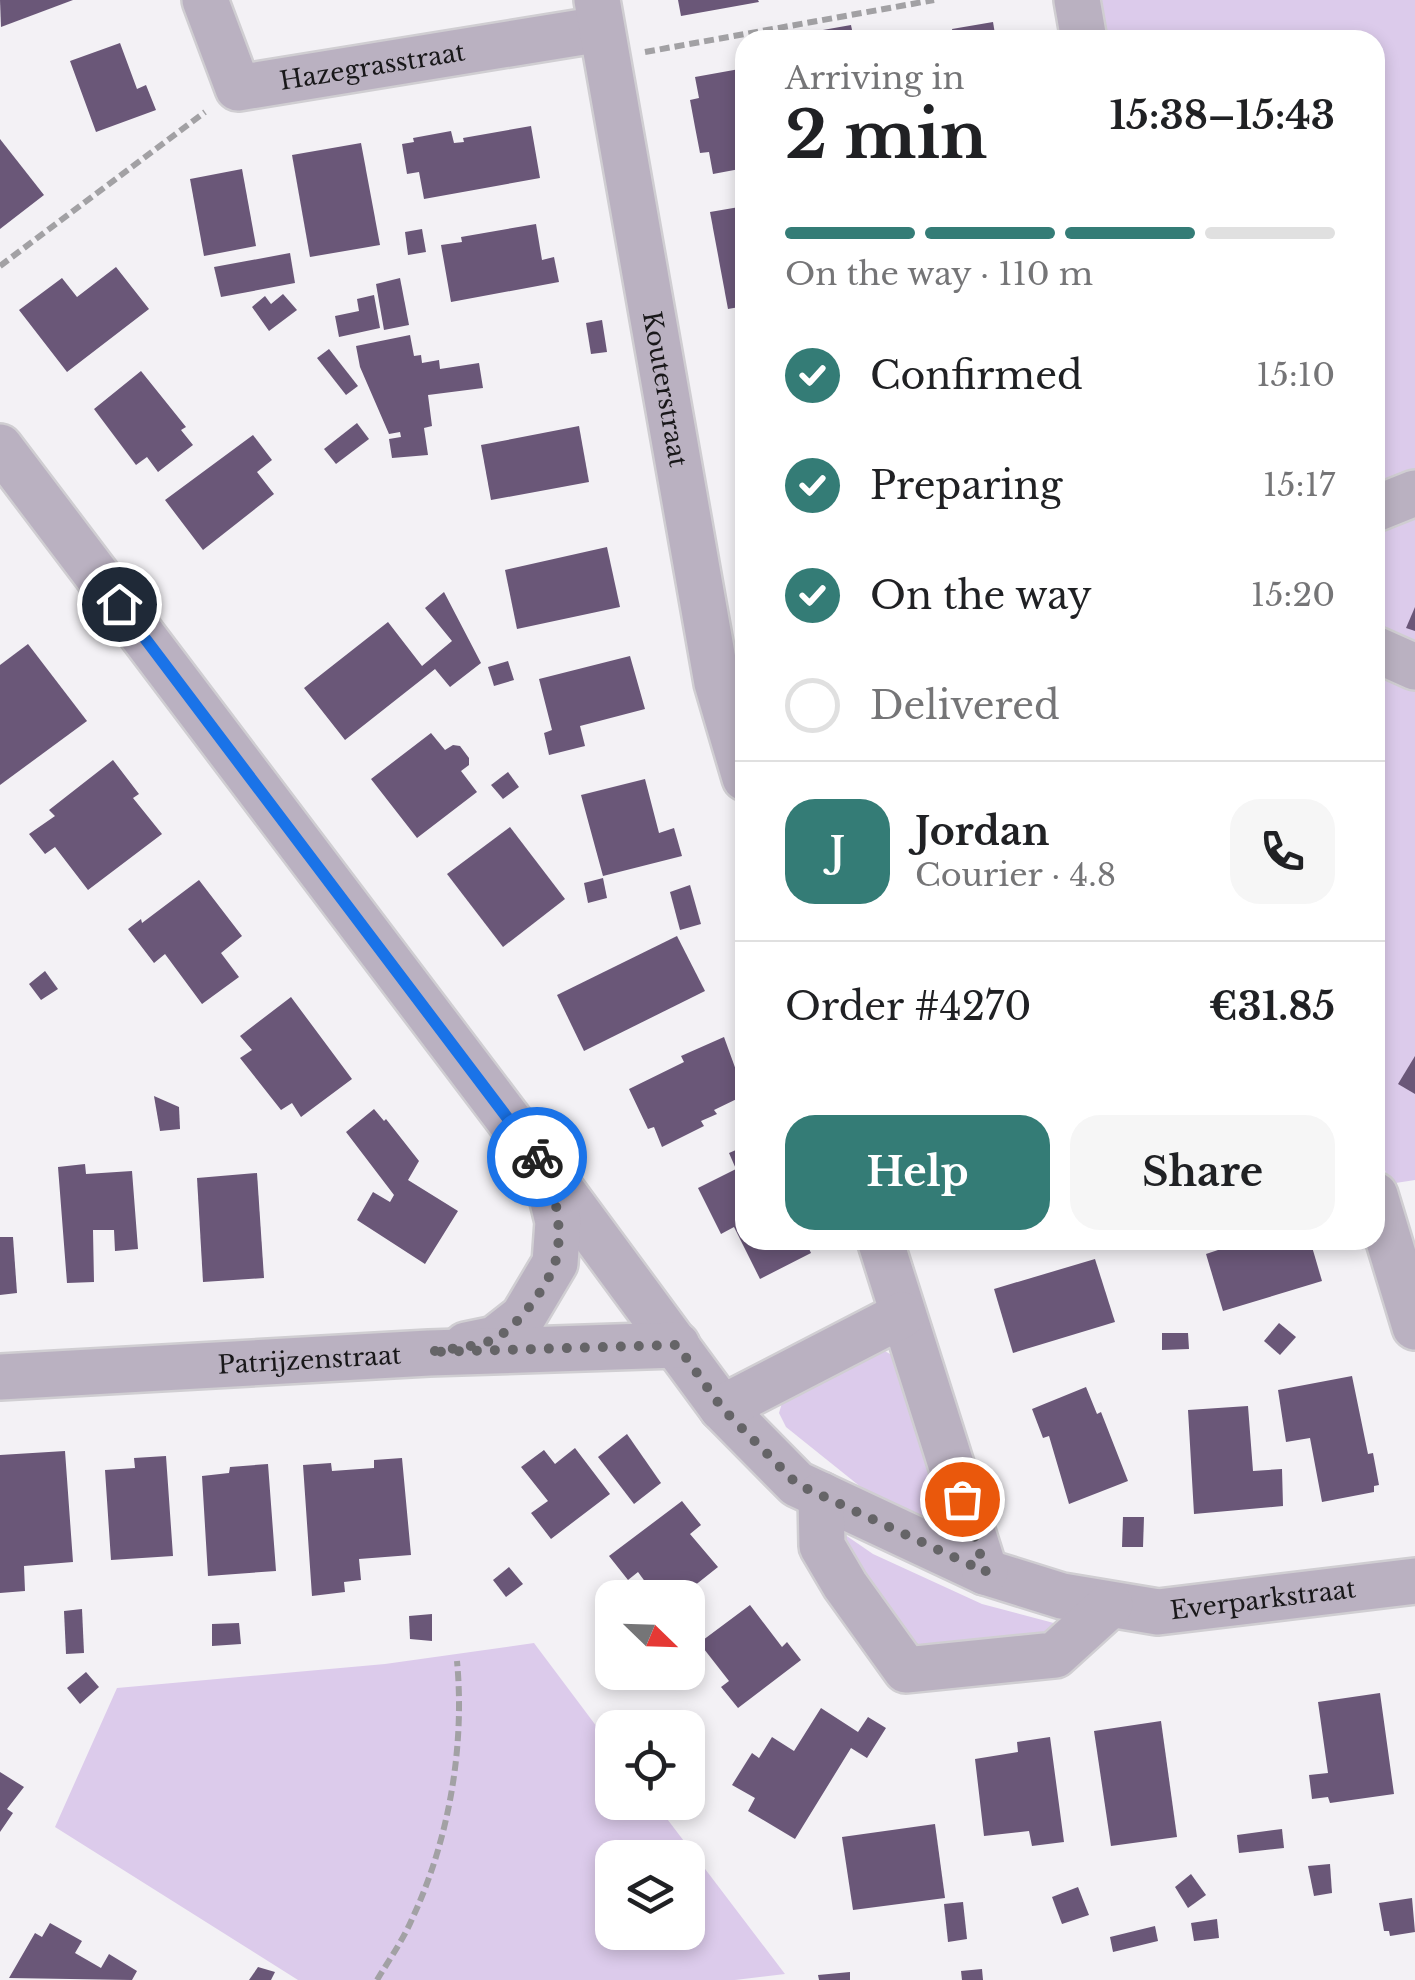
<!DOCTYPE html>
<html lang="en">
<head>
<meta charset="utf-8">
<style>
	:root { --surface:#fff; --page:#f6f6f6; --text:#202124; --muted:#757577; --line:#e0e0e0; --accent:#347c76 }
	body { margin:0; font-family:"Libre Baskerville",serif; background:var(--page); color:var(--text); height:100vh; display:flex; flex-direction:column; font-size:38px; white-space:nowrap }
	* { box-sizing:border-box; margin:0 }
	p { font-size:32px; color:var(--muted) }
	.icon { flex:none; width:55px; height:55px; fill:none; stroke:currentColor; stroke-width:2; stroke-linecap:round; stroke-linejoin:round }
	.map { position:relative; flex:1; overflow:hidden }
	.panel { position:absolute; left:735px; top:30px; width:650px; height:1220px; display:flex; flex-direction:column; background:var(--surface); border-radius:30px; box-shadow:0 5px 15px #0003 }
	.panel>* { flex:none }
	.needle { width:65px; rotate:113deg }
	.buttons { position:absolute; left:595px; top:1580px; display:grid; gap:20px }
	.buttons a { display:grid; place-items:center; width:110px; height:110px; border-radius:20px; background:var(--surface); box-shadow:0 5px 15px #0003; font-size:50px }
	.pin { position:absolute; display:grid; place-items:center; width:85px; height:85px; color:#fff; margin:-42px; border:5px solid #fff; border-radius:50%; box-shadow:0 2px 10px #0007 }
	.courier { position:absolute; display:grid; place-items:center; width:100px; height:100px; margin:-50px; border:8px solid #1a73e8; border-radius:50%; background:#fff; color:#222; box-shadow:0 2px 12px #0007 }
	.headline em { font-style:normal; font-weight:700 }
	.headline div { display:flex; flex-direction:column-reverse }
	.headline { display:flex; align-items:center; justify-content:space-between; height:170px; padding:0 50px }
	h1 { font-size:65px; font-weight:700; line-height:75px }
	.bar { display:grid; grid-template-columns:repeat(4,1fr); gap:15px 10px; align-content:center; height:120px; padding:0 50px }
	.bar i { height:12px; border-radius:8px; background:var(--line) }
	.bar .current { background:var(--accent) }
	.bar p { grid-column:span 4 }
	.line { display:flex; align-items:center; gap:25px; padding:0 50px; border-top:2px solid var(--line) }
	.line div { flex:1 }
	.round { display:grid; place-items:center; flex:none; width:105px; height:105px; border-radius:30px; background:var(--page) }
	ol { padding:0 50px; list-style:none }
	li { display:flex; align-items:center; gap:30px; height:110px }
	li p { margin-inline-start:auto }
	li .icon { padding:10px; border-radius:50%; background:var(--accent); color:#fff; stroke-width:4 }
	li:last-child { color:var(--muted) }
	li i { width:55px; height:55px; border:5px solid var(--line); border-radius:50% }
	.primary-button { display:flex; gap:20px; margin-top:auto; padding:20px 50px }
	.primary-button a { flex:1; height:115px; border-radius:30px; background:var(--accent); color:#fff; font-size:40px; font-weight:700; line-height:115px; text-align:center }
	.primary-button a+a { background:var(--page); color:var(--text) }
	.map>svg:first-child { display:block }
	.green { fill:#dccbeb; fill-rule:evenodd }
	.building { fill:#6a5778 }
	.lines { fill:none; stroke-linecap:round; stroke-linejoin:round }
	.minor-casing { stroke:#d0ced2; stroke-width:50 }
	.path { stroke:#a2a1a4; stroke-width:6; stroke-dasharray:10 5; stroke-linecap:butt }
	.minor { stroke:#bab1c1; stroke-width:45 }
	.done { stroke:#656467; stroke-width:10; stroke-dasharray:0 18 }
	.route { stroke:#1a73e8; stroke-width:12 }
	.labels { text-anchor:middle; stroke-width:10; stroke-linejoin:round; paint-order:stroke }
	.street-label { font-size:25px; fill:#19181a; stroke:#fff }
</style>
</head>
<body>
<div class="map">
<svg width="1415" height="1980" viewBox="0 0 1415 1980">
	<rect width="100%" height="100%" fill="#f3f1f5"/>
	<g class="green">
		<polygon points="1093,0 1415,0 1415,1180 1389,1184 1375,1135 1375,40 1100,40"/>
		<polygon points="883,1350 897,1358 940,1504 934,1520 916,1522 872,1496 786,1427 779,1413 785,1393"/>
		<polygon points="841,1532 873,1554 982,1604 1065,1626 1053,1634 923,1655 845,1552"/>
		<path d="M534 1643 612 1747V1802L655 1803 785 1974 735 1980H298L55 1827 117 1688 385 1664ZM612 1858H688V1932H612Z"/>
	</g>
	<g class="building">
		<polygon points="0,0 73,0 1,27"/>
		<polygon points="678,0 758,0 759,2 681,16"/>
		<polygon points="993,22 996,40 954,40 952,29"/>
		<polygon points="851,25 854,40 807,40 806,33"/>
		<polygon points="120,43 137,89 146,85 156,110 96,132 70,61"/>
		<polygon points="745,68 745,168 713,174 709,152 700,153 695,127 690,100 699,98 695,77"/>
		<polygon points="531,126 540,178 424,199 419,172 407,174 402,144 414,142 413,138 451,131 454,143 464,142 463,138"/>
		<polygon points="0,139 44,195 0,229"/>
		<polygon points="361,143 380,245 310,257 292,155"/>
		<polygon points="242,169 256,246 204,256 190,179"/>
		<polygon points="745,206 745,306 728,309 710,212"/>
		<polygon points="536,224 542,260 554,257 559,282 451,302 441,245 462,242 461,237"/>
		<polygon points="422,229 426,252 408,255 405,232"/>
		<polygon points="290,253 295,283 221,297 214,267"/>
		<polygon points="116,267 149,309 67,372 19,310 62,278 77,297"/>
		<polygon points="400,278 409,325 384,330 376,284"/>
		<polygon points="283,294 297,310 269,331 252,307 265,296 271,304"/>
		<polygon points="374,295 380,328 339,337 335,316 359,311 357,299"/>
		<polygon points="602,320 607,352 591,354 586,323"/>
		<polygon points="410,335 414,356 421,355 422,363 439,360 440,369 479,363 483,388 428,395 432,426 424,428 428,455 392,458 389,439 401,437 400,432 389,434 360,367 356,346"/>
		<polygon points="329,349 358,386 346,395 317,358"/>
		<polygon points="141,371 186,427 181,430 193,445 158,472 147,457 136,465 94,409"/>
		<polygon points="357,423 369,439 336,464 324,449"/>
		<polygon points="579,426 589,482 491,500 481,445"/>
		<polygon points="253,435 272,460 257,472 274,494 203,550 165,500"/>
		<polygon points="607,547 620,607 517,629 505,570"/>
		<polygon points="444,592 481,663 450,687 435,669 345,740 304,688 388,622 422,666 452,641 425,608"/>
		<polygon points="1415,607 1415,631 1406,628"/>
		<polygon points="28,644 87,721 0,785 0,665"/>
		<polygon points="630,656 645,709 580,726 585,746 549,755 544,733 552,730 539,679"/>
		<polygon points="508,661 514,680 494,686 488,667"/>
		<polygon points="431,733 445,750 453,745 460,746 469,758 469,765 461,771 477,792 417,838 371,779"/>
		<polygon points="113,760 139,794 133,798 162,834 88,890 55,847 45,854 29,834 55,816 49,810"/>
		<polygon points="508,772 519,787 503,799 491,785"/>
		<polygon points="645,779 659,833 674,828 682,856 603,876 581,795"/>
		<polygon points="510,827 565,899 503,947 447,874"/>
		<polygon points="603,878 607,898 588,903 584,883"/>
		<polygon points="199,880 242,936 221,953 239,977 202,1004 165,954 154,963 128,929 141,919 142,923"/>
		<polygon points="690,885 701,924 680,930 670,892"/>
		<polygon points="677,936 705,991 584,1051 557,995"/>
		<polygon points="45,971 58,989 41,1000 29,984"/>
		<polygon points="291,997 352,1079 301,1117 292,1103 281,1110 240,1058 252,1050 240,1036"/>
		<polygon points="724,1037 745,1095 714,1110 717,1114 701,1121 704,1126 662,1147 654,1127 648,1129 629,1089 684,1062 681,1056"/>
		<polygon points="1415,1056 1415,1094 1398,1084"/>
		<polygon points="154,1096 179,1107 180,1129 160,1131"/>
		<polygon points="374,1109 384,1121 386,1119 419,1161 408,1180 458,1211 425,1264 357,1220 373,1192 390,1202 394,1195 346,1132"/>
		<polygon points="745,1146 745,1240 805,1240 811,1253 760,1279 734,1227 721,1234 698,1188 736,1169 729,1153"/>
		<polygon points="85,1164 86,1174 132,1171 138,1249 115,1251 114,1230 93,1230 94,1282 67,1283 58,1167"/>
		<polygon points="257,1173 264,1278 203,1282 197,1178"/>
		<polygon points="0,1237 13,1237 17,1293 0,1295"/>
		<polygon points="1248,1240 1310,1240 1322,1281 1223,1311 1206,1254"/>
		<polygon points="1095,1259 1115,1322 1013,1353 994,1289"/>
		<polygon points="1279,1323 1296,1337 1280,1355 1264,1341"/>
		<polygon points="1162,1333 1188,1333 1189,1349 1162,1350"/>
		<polygon points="1352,1376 1368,1454 1373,1453 1379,1485 1374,1486 1374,1492 1322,1502 1310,1438 1286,1442 1278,1390"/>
		<polygon points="1086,1387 1097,1414 1101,1412 1128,1481 1069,1504 1049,1436 1043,1438 1032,1409"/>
		<polygon points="1248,1406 1253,1471 1282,1469 1283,1506 1194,1514 1188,1410"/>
		<polygon points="627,1434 661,1483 634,1504 598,1457"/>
		<polygon points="575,1448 610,1494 551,1539 531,1513 548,1501 521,1467 544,1450 555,1464"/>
		<polygon points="65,1451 73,1562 24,1566 25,1591 0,1593 0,1455"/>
		<polygon points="166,1456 173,1556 111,1560 105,1470 135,1468 134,1458"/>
		<polygon points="402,1458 411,1555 359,1559 361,1580 344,1582 345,1592 312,1596 303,1465 331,1463 332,1471 374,1468 374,1460"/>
		<polygon points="268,1464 276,1571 208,1576 202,1476 229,1473 230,1467"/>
		<polygon points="682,1501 701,1525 690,1534 718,1567 679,1598 657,1598 638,1572 628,1580 609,1556"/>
		<polygon points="1123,1517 1144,1517 1143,1547 1122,1547"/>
		<polygon points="509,1567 523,1584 506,1597 493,1580"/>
		<polygon points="750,1605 782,1647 787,1642 801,1660 738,1708 721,1687 729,1681 704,1649 699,1652 695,1646"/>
		<polygon points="82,1609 84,1653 66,1654 64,1611"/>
		<polygon points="432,1614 432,1641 410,1639 409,1616"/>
		<polygon points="239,1623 241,1644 212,1646 212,1624"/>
		<polygon points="86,1672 99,1687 80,1704 67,1688"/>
		<polygon points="1380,1693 1394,1794 1330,1803 1328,1797 1312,1799 1309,1775 1328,1773 1318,1702"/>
		<polygon points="821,1708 858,1732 868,1717 886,1728 867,1758 851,1748 795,1839 748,1811 755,1798 732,1785 752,1753 759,1758 772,1737 794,1751"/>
		<polygon points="1161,1721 1177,1837 1111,1846 1094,1731"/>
		<polygon points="1050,1737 1064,1842 1032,1846 1029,1831 984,1836 975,1759 1018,1752 1017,1742"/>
		<polygon points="0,1772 24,1787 7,1809 13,1813 0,1832"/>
		<polygon points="935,1824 945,1898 853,1910 842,1837"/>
		<polygon points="1282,1829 1284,1848 1239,1853 1237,1835"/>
		<polygon points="1330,1864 1332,1893 1314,1896 1308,1866"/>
		<polygon points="1191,1874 1206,1895 1188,1908 1175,1887"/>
		<polygon points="1078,1887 1089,1915 1062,1924 1052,1897"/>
		<polygon points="1412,1898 1415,1932 1390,1936 1389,1931 1384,1931 1379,1903"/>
		<polygon points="963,1902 967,1939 948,1942 944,1904"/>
		<polygon points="1217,1919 1219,1938 1194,1941 1191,1923"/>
		<polygon points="50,1923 82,1941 75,1953 101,1968 109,1954 137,1971 132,1980 9,1978 35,1933 42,1937"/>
		<polygon points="1155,1926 1158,1941 1113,1952 1110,1937"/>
		<polygon points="258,1967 275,1972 271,1980 249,1980"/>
		<polygon points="982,1969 983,1980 962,1980 961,1971"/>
		<polygon points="850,1972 850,1980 819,1980 818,1975"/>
	</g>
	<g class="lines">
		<g class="minor-casing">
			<g id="minor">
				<path id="s1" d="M205 0 238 88 601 29"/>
				<path id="s2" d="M597 0 717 683 745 778"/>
				<polyline points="1077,0 1084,40"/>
				<path id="s3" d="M0 447 546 1169 722 1408 797 1484 985 1572 1062 1596 1158 1612 1415 1581"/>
				<polyline points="1375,509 1415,493"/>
				<polyline points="1375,649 1415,667"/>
				<polyline points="1375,1195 1415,1327"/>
				<polyline points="880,1240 985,1572"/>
				<polyline points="466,1345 495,1339 523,1317 555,1263 558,1222 547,1176"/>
				<path id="s4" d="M0 1377 429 1353 677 1345"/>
				<polyline points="722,1408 902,1315"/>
				<polyline points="821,1495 822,1546 845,1585 906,1670 1055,1655 1110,1605"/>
			</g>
		</g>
		<g class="path">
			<polyline points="645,52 934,0"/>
			<polyline points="0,266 205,112"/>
			<path d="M377 1980C389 1960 403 1940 412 1919 449 1840 465 1747 457 1661"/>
		</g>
		<use href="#minor" class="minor"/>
	</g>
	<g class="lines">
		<path class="done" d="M537 1157C556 1183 564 1233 555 1263 547 1287 519 1324 498 1337 480 1348 449 1348 429 1352L677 1345 722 1408 797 1484 986 1572 962 1499"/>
		<polyline class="route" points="119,604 537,1157"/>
	</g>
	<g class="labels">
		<g class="street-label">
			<text dy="9" stroke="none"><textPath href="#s1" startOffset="230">Hazegrasstraat</textPath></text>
			<text dy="9" stroke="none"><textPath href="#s2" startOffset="395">Kouterstraat</textPath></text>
			<text dy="9" stroke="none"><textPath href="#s4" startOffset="310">Patrijzenstraat</textPath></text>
			<text dy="9" stroke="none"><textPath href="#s3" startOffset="1800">Everparkstraat</textPath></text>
		</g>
	</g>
</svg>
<div class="buttons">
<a><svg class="needle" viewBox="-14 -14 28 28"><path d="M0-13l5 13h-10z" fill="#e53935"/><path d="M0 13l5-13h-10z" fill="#757577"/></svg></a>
<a><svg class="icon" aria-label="locate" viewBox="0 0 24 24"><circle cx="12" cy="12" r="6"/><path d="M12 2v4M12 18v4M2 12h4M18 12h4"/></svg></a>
<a><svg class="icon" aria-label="layers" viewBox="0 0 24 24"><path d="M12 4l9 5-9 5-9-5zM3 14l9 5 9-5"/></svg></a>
</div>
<div class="pin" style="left:962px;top:1499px;background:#ea580c"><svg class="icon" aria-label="bag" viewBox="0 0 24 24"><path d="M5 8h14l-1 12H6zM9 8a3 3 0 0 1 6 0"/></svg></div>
<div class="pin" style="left:119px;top:604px;background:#1f2937"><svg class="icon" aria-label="home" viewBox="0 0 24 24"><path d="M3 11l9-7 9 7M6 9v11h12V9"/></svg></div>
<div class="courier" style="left:537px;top:1157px"><svg class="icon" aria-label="bike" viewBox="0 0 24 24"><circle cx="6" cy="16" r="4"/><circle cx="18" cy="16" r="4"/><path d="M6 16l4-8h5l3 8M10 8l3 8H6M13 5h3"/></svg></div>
<section class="panel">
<div class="headline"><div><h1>2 min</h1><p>Arriving in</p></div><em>15:38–15:43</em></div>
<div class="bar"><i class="current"></i><i class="current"></i><i class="current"></i><i></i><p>On the way · 110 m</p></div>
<ol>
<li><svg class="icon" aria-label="check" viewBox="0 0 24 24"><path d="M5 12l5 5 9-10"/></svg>Confirmed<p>15:10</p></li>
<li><svg class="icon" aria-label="check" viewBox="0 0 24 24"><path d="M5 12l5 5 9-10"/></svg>Preparing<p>15:17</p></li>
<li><svg class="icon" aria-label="check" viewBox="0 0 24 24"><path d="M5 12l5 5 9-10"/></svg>On the way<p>15:20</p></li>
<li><i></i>Delivered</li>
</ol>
<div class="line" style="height:180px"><b class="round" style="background:var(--accent);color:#fff">J</b><div><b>Jordan</b><p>Courier · 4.8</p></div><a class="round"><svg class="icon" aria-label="phone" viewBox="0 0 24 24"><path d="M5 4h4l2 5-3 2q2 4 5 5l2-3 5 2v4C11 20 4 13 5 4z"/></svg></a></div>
<div class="line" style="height:130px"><div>Order #4270</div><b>€31.85</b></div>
<div class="primary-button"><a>Help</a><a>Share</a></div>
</section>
</div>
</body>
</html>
